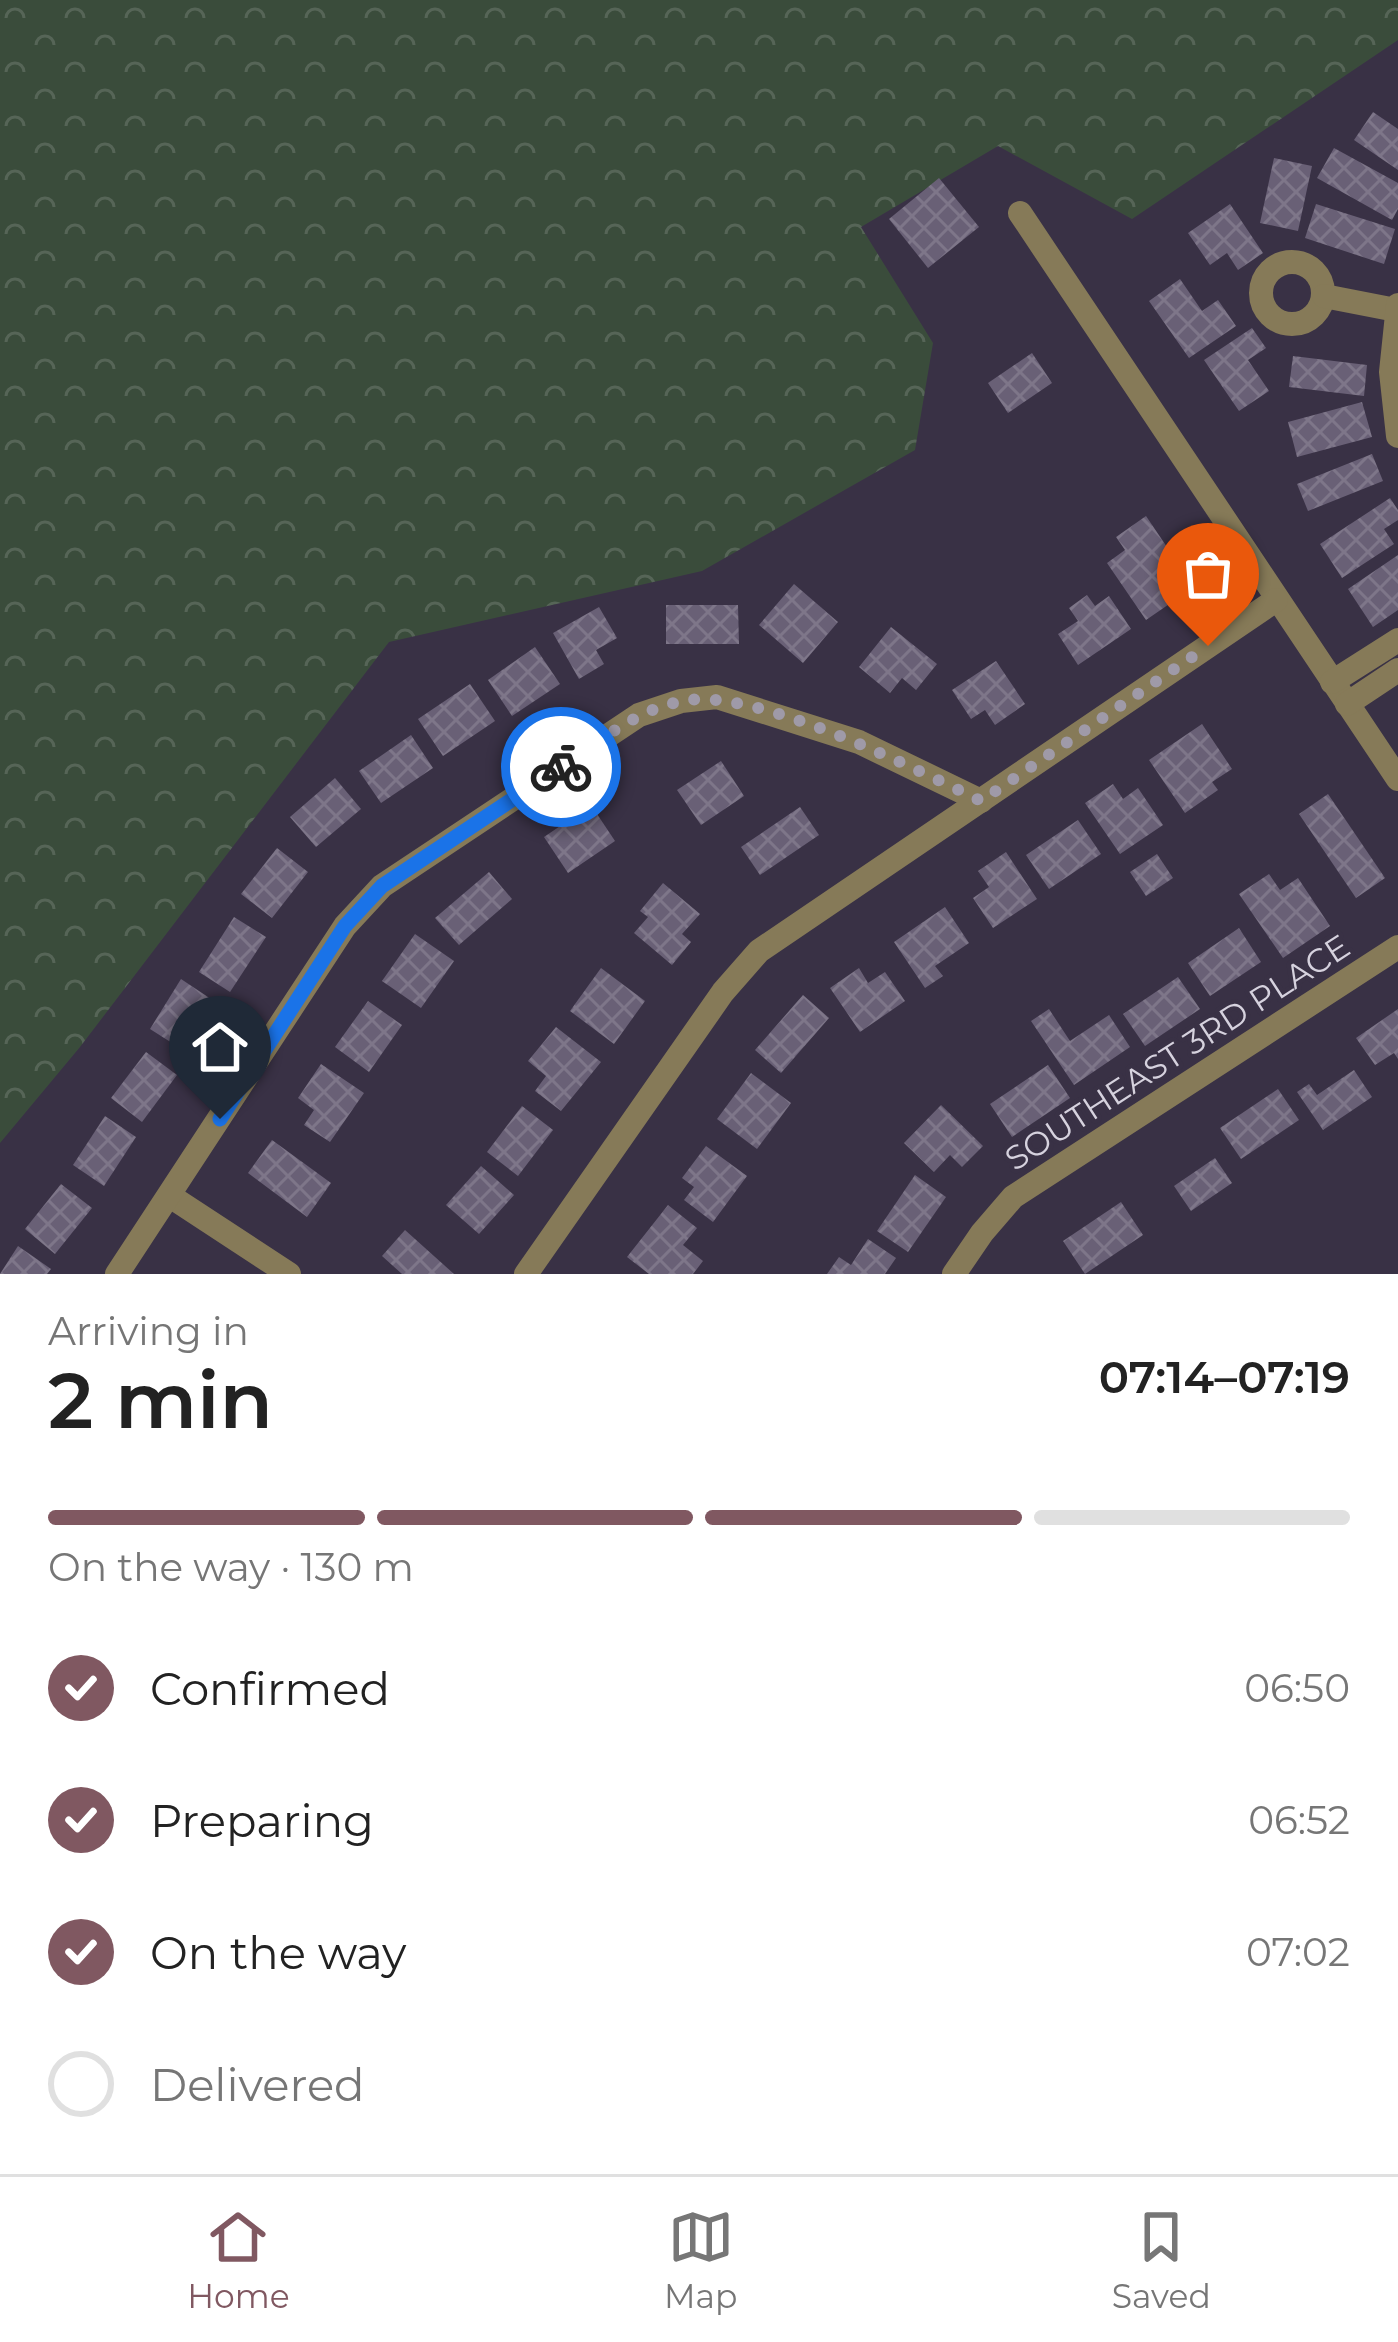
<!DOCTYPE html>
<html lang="en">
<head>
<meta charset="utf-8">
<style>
	:root { --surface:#fff; --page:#f6f6f6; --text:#222; --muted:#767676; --line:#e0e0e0; --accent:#805861 }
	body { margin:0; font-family:Montserrat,sans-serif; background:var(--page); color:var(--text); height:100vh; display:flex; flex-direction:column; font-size:45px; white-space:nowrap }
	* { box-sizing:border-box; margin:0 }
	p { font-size:39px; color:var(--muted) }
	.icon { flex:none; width:66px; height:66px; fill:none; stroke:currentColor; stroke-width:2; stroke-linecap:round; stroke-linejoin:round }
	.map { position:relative; height:1274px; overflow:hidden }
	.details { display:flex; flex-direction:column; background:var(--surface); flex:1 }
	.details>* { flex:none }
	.pin { position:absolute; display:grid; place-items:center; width:102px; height:102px; color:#fff; margin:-123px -51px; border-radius:50% 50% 50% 0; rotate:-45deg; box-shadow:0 0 12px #0007 }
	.pin .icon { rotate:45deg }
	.courier { position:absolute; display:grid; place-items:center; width:120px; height:120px; margin:-60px; border:9px solid #1a73e8; border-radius:50%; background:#fff; color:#222; box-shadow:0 3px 15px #0007 }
	.head em { font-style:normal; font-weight:600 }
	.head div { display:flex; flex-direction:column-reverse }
	.head { display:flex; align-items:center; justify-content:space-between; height:204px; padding:0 48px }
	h1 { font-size:78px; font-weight:600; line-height:90px }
	.bar { display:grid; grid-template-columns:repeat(4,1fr); gap:18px 12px; align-content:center; height:144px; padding:0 48px }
	.bar i { height:15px; border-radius:9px; background:var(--line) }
	.bar .on { background:var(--accent) }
	.bar p { grid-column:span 4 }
	ol { padding:0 48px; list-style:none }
	li { display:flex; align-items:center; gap:36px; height:132px }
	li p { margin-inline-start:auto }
	li .icon { padding:12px; border-radius:50%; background:var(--accent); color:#fff; stroke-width:4 }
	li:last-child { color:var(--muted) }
	li i { width:66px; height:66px; border:6px solid var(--line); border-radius:50% }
	.dock { display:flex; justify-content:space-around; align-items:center; height:168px; border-top:3px solid var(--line); background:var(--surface); font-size:33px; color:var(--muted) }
	.dock a { display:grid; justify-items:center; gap:6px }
	.dock .on { color:var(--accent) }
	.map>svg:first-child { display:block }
	.forest { fill:url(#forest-crowns) }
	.building { fill:url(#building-cross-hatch) }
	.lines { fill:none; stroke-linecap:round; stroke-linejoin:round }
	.street { stroke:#867a58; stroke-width:24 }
	.done { stroke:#9f9aa8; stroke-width:12; stroke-dasharray:0 21.6 }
	.route { stroke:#1a73e8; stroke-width:15 }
	.labels { text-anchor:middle; stroke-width:9; stroke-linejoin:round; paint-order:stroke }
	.street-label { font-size:33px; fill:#d6d2de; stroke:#393145 }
</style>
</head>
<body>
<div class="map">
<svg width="1398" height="1274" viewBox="0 0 1398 1274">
	<defs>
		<pattern id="forest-crowns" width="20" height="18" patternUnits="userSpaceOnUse" patternTransform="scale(3)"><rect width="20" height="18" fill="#3a4c3b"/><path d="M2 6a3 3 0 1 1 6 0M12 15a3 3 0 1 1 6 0" fill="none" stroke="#566557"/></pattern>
		<pattern id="building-cross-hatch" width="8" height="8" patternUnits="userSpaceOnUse" patternTransform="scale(3)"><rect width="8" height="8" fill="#696076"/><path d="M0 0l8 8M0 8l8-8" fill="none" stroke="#7e7689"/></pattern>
	</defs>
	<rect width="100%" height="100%" fill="#393145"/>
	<polygon class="forest" points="0,0 1398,0 1398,40 1132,219 998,146 861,227 933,343 915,450 702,571 389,642 80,1047 0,1143"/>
	<g class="building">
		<polygon points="1373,112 1398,129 1398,170 1354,140"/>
		<polygon points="1334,148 1398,183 1398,209 1392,220 1317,178"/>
		<polygon points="1274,158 1312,166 1298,231 1260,223"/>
		<polygon points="939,178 979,227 928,268 889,219"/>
		<polygon points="1230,204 1263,253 1238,270 1227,253 1210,265 1188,233"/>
		<polygon points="1316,204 1395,229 1384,264 1305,238"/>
		<polygon points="1180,279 1202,311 1218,300 1236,326 1189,358 1149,301"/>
		<polygon points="1252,328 1266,348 1248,360 1269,391 1239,411 1204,360"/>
		<polygon points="1032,353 1052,383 1008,413 988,383"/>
		<polygon points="1293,356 1367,365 1364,396 1289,387"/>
		<polygon points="1362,402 1372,437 1297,457 1288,422"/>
		<polygon points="1372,454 1383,481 1308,511 1297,484"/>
		<polygon points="1390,498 1398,510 1398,520 1384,529 1394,544 1342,578 1320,544"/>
		<polygon points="1146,516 1194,587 1146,620 1107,563 1125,550 1116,537"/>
		<polygon points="1398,555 1398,610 1373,627 1348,589"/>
		<polygon points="794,584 838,622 803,663 759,625"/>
		<polygon points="1087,595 1095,606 1109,596 1131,629 1078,665 1058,634 1078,621 1069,608"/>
		<polygon points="666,605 738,605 739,644 666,644"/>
		<polygon points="599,607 617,638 596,650 604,664 579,679 553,633"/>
		<polygon points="891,627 937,664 916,690 902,678 890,693 859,667"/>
		<polygon points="535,647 560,684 512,716 488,680"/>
		<polygon points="996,661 1025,704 995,725 985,710 971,719 952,690"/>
		<polygon points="470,684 495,721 443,756 418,719"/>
		<polygon points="1202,724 1232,769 1212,782 1218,790 1185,813 1149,760"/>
		<polygon points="411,735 433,768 381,803 359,771"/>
		<polygon points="721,761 744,796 701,825 677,790"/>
		<polygon points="335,778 361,809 316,847 290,817"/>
		<polygon points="1113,784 1123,799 1138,788 1163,825 1120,854 1085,803"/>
		<polygon points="1328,794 1385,878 1356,898 1299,814"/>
		<polygon points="591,805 615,841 568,873 544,837"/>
		<polygon points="800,807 819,835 760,875 741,847"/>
		<polygon points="1078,820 1101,854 1049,889 1026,855"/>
		<polygon points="277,848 308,872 272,918 241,894"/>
		<polygon points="1006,852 1037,899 993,928 973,898 989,887 978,871"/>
		<polygon points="1157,854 1173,878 1146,896 1130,872"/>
		<polygon points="489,872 512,899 459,945 435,918"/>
		<polygon points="1269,874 1280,890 1298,878 1330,926 1283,958 1239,894"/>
		<polygon points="663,883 700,914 682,934 691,942 672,965 634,933 648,917 640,911"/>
		<polygon points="945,907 969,943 935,966 943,976 925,988 894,942"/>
		<polygon points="234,917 266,937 230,992 199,972"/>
		<polygon points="1239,928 1261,962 1210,996 1188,963"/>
		<polygon points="415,934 454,961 421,1008 382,981"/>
		<polygon points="601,968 645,1001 614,1044 570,1011"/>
		<polygon points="859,968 868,983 885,972 905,1001 860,1032 830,988"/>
		<polygon points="1178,977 1200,1009 1145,1046 1123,1014"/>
		<polygon points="181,979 214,1001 183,1050 150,1029"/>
		<polygon points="803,995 829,1018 781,1073 755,1050"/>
		<polygon points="368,1001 402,1025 369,1072 335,1047"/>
		<polygon points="1049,1009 1070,1041 1109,1015 1130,1047 1074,1085 1031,1021"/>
		<polygon points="1398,1009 1398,1059 1394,1053 1375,1065 1356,1038"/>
		<polygon points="556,1027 601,1062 561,1111 535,1091 546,1076 528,1061"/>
		<polygon points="146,1052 177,1075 142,1122 111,1098"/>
		<polygon points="321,1064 364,1093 330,1142 304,1125 314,1110 298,1098"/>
		<polygon points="1048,1065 1070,1098 1012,1137 990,1104"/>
		<polygon points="1354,1070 1372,1097 1323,1130 1297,1092 1309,1084 1317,1095"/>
		<polygon points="751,1073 791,1103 757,1149 717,1119"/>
		<polygon points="1278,1089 1299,1120 1241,1159 1220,1128"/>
		<polygon points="941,1105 983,1146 962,1167 950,1155 934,1172 904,1143"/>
		<polygon points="522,1106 553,1130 518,1176 487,1152"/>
		<polygon points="105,1116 136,1137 104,1186 73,1165"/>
		<polygon points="272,1140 331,1183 307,1217 248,1173"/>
		<polygon points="706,1146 747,1176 713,1222 684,1200 694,1187 682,1178"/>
		<polygon points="1215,1158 1232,1183 1191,1211 1174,1186"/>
		<polygon points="481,1166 514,1195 479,1234 446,1205"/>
		<polygon points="915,1175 946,1197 908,1252 877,1231"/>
		<polygon points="61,1184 92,1208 55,1254 25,1229"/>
		<polygon points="1121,1202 1143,1235 1085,1274 1063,1241"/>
		<polygon points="668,1205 697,1228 683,1245 703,1261 693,1274 649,1274 627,1257"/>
		<polygon points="405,1230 454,1274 402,1274 382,1256"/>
		<polygon points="868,1239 896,1258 885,1274 827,1274 839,1257 851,1265"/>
		<polygon points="18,1246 51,1269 47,1274 0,1274"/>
	</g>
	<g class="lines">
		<g class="street">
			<polyline points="1020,213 1398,779"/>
			<circle cx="1292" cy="293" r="31"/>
			<polyline points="1324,296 1396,310"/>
			<polyline points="1398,305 1391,372 1398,436"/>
			<polyline points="1332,682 1398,640"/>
			<polyline points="1347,704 1398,670"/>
			<polyline points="170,1196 289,1274"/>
			<polyline points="117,1274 345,926 382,886 639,715 681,701 717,697 859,742 981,801"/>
			<polyline points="526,1274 723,992 759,951 1276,600"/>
			<polyline points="954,1274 982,1233 1013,1197 1398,947"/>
		</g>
	</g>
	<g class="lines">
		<path class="done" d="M561 767C599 742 637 709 683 701 755 687 913 768 981 801L1208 646"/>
		<polyline class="route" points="220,1119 345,926 382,886 561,767"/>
	</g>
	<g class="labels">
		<g class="street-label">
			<text transform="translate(1177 1052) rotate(-33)" y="12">SOUTHEAST 3RD PLACE</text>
		</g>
	</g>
</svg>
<div class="pin" style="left:1208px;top:646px;background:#ea580c"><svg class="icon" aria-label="bag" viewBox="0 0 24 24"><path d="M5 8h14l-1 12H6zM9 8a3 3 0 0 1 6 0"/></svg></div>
<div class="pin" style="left:220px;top:1119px;background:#1f2937"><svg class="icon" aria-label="home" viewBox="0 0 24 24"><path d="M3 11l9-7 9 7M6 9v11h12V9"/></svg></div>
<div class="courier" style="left:561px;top:767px"><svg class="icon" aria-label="bike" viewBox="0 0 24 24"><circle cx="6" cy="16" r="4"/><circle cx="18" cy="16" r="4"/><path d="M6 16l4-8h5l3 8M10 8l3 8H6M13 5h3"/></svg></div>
</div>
<section class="details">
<div class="head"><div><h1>2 min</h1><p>Arriving in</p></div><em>07:14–07:19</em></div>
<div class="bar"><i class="on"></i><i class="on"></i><i class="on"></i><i></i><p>On the way · 130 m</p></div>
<ol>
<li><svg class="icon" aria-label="check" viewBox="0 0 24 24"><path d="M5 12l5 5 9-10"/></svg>Confirmed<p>06:50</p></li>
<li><svg class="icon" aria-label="check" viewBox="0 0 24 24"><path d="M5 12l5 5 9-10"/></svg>Preparing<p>06:52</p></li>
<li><svg class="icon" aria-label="check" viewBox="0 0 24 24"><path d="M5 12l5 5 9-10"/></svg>On the way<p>07:02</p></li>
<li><i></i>Delivered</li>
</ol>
</section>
<nav class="dock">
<a class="on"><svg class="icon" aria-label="home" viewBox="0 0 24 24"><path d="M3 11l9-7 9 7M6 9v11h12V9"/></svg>Home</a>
<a><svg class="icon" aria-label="map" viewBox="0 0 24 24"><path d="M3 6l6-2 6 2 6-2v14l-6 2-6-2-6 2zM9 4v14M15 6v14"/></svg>Map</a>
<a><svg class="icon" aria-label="saved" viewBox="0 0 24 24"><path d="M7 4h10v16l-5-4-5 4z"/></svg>Saved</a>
</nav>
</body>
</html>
